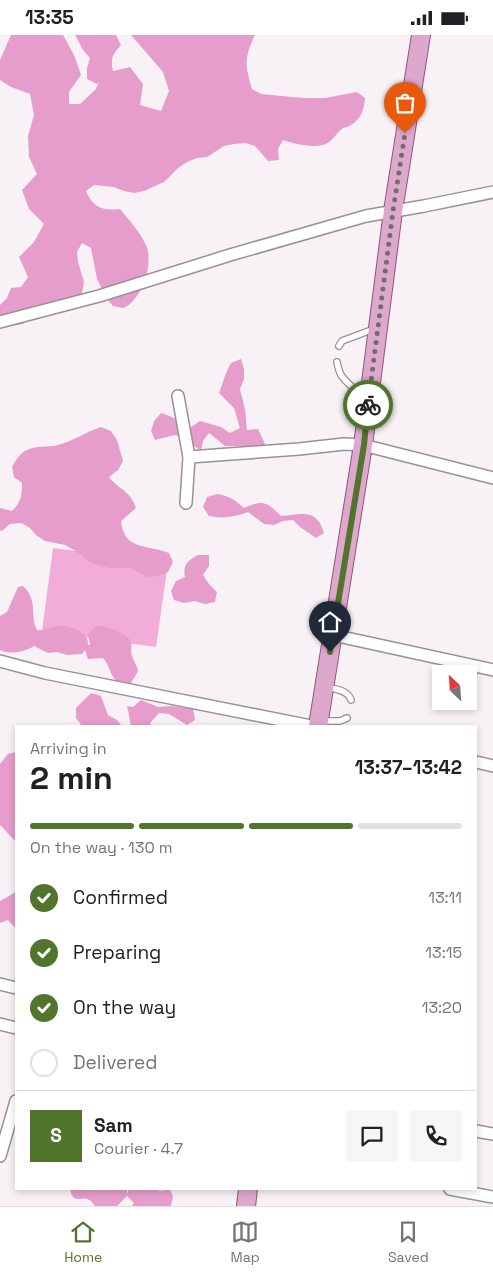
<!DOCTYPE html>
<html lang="en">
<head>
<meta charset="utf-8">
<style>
	:root { --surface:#fff; --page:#f6f6f6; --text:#202124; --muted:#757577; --line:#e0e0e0; --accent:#52752d }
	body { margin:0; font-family:"Space Grotesk",sans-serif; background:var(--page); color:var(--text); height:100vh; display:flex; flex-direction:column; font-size:19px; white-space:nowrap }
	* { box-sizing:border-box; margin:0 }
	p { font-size:16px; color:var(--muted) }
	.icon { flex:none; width:28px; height:28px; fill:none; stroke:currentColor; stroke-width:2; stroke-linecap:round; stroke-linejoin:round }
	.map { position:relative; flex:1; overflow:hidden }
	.sheet { position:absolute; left:15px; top:690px; width:462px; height:465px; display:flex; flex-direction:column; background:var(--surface); border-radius:0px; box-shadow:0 2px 8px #0003 }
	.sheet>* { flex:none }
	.needle { width:32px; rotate:335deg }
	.fabs { position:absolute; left:432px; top:630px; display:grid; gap:10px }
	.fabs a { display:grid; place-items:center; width:45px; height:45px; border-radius:0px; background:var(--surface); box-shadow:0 2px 8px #0003; font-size:25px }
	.pin { position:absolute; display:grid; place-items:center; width:42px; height:42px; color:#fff; margin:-51px -21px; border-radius:50% 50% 50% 0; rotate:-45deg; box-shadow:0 0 5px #0007 }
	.pin .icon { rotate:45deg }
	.courier { position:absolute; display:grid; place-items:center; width:50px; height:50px; margin:-25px; border:4px solid #52752d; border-radius:50%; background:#fff; color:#222; box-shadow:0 1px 6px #0007 }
	.summary em { font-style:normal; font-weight:800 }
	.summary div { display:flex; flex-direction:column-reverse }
	.summary { display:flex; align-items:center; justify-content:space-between; height:85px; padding:0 15px }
	h1 { font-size:32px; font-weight:800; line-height:38px }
	.bar { display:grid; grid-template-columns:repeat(4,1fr); gap:8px 5px; align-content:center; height:60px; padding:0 15px }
	.bar i { height:6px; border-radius:4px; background:var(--line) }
	.bar .active { background:var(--accent) }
	.bar p { grid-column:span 4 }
	.line { display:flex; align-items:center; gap:12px; padding:0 15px; border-top:1px solid var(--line) }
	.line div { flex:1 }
	.round { display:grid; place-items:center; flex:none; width:52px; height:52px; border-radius:0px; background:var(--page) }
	ol { padding:0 15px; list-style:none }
	li { display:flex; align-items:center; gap:15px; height:55px }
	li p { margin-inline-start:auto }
	li .icon { padding:5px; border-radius:50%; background:var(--accent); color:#fff; stroke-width:4 }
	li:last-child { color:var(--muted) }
	li i { width:28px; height:28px; border:2px solid var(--line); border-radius:50% }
	.status { display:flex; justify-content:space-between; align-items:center; height:35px; padding:0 25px; background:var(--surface); direction:ltr }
	.status svg { height:14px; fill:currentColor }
	.tab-bar { display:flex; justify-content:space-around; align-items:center; height:70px; border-top:1px solid var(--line); background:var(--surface); font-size:14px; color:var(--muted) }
	.tab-bar a { display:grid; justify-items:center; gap:2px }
	.tab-bar .active { color:var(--accent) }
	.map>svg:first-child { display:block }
	.green { fill:#f2acd8 }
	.forest { fill:#e79dcc }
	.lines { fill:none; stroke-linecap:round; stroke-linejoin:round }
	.lane-casing { stroke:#979295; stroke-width:8 }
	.street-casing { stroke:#979295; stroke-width:14 }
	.primary-casing { stroke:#8f557b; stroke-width:20 }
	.lane { stroke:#fff; stroke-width:5.5 }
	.street { stroke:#fff; stroke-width:11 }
	.primary { stroke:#dda8cb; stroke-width:18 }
	.done { stroke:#716d6f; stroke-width:5; stroke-dasharray:0 9 }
	.route { stroke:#52752d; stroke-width:6 }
</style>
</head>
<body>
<div class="status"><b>13:35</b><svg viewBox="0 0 49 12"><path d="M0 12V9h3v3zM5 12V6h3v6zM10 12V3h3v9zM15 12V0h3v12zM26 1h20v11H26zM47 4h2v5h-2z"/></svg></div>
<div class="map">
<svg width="493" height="1171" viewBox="0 0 493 1171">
	<rect width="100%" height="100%" fill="#f8f2f6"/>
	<polygon class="green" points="53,513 168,528 156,612 42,596"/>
	<g class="forest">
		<path d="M11 0H63L74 20 81 40 69 57V69H80L95 55 99 48 97 49 87 44V33L90 23 83 15 75 0H116L121 10C113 19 110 23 113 36L130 32 143 49 140 70 161 76 169 56 163 37 131 0H255C244 23 245 30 252 54L261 59 303 63H325L357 57 365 63C364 75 361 84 351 90 348 92 346 92 343 93 338 97 334 103 329 107 320 115 293 109 283 105L278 114 279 125 268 126 255 111 245 108 234 109 224 111 207 122 197 123 187 127 178 133 164 147 144 156 134 158 124 156 114 152 94 150 86 156C93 173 103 176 120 174 129 185 140 197 146 210 153 227 145 253 133 266 131 269 127 271 123 273L113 271 106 263 97 244 91 213 82 208 77 217 78 227 84 247 82 258 79 267 31 283 23 289 12 291 0 287V270L7 263 11 253 21 252 28 242 19 222 34 207 44 189 29 174 22 155 37 139 29 122 28 101 34 80 30 59 11 52 0 45V25Z"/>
		<path d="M241 324 244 334V344L240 354 245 374 247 395 258 394 265 409 256 414 246 411H225L209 398 203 406 201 416 184 404 175 400 155 405 151 396 154 386 161 378C172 381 181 387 191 392L200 386 221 392 230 398 240 393 234 373 219 358C223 348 225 338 231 328Z"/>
		<path d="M101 392 111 396 117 405 123 426 118 435 109 442C120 456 130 455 136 473L121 486C124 516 147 509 169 518L173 527 168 537 158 541 148 542 131 533H110L100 531 90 527 74 515 65 510 45 506 36 500 30 493 21 488 10 489 2 496 0 495V473L12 476C21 467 22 461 22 448L14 442 12 432C16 425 20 418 27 415 37 410 48 413 58 410 73 406 86 397 101 392Z"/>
		<path d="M217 459C230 461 235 465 244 473 263 464 267 467 281 481 302 479 317 473 324 498L316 503 300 492 293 485 283 486 274 490 264 489 248 477C235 482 222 484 209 481L203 472 207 462Z"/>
		<path d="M198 520H209V531L203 540 209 549 217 557 215 567 205 569 195 566 184 568 174 565 171 556 176 546 185 542C183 529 187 526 198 520Z"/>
		<path d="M23 551C39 566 29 579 37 595 45 596 49 593 57 591 65 589 82 595 86 602 88 605 88 607 88 610H90L88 599C91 597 94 592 97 591 104 589 126 599 130 605 133 610 130 616 132 621 134 627 137 630 138 636L130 650C127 649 124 650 121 649 111 646 110 630 103 623L88 624 85 615 82 619 67 620 57 617 48 618 34 611C24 617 11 620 0 615V581L7 577 18 552Z"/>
		<polygon points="91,658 101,661 108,680 117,685 122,691 82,691 76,683 76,673"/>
		<polygon points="141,665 158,672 171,671 193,674 195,685 187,690 169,679 159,678 151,687 150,691 131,691 127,671 133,672"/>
		<polygon points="16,717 16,807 0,790 0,729 8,719"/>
		<polygon points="16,857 16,894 8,885 0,888 0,866"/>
		<path d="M70 1154H128L127 1155V1159L129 1154H156L160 1156 170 1154 173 1162 171 1171H132L134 1168 127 1161 117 1171H95C93 1169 92 1166 89 1165 82 1160 73 1171 70 1154Z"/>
	</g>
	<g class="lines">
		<g class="lane-casing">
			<g id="lane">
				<polyline points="339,311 342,306 374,294"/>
				<path d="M337 327C338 332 339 336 341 340 347 349 358 356 365 365"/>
				<path d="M326 652C335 654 348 655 351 665"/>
				<polyline points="321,686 340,686 347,683"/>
			</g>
		</g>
		<g class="street-casing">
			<g id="street">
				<polyline points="0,287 99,261 230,220 366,181 424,171 493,157"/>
				<polyline points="178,361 189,422 186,468"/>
				<polyline points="189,422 299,414 344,409 363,410 493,443"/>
				<polyline points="333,600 493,635"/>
				<polyline points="0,626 45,638 311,691"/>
				<polyline points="476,727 493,731"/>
				<polyline points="0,949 16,953"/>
				<polyline points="0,989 16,993"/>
				<polyline points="476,1096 493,1099"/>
				<polyline points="0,1121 16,1066"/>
				<polyline points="450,1154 493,1162"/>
			</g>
		</g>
		<g class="primary-casing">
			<g id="primary">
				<polyline points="318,691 363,410 393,176 421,0"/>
				<polyline points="246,1171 248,1154"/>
			</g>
		</g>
		<use href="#lane" class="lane"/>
		<use href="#street" class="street"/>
		<use href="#primary" class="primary"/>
	</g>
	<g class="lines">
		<polyline class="done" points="368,370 393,176 405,98"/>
		<polyline class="route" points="330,617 364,410 368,370"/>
	</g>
</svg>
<div class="fabs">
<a><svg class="needle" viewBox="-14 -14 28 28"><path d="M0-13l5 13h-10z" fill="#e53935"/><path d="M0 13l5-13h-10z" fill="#757577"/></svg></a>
</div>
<div class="pin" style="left:405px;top:98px;background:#ea580c"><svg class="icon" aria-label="bag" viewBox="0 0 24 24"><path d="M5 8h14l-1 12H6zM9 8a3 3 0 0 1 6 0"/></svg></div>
<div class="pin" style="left:330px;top:617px;background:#1f2937"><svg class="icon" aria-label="home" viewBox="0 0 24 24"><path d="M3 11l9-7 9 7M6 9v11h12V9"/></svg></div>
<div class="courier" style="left:368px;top:370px"><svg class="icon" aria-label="bike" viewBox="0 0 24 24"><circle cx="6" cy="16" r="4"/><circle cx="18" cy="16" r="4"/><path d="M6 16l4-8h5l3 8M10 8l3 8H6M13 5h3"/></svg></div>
<section class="sheet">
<div class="summary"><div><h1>2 min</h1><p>Arriving in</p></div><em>13:37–13:42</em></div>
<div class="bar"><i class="active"></i><i class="active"></i><i class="active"></i><i></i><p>On the way · 130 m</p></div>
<ol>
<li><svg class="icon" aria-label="check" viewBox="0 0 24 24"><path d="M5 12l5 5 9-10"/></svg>Confirmed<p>13:11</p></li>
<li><svg class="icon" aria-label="check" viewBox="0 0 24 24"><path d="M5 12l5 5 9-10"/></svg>Preparing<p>13:15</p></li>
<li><svg class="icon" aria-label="check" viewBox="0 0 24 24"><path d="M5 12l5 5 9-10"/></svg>On the way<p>13:20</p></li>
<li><i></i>Delivered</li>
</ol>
<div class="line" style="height:90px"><b class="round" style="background:var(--accent);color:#fff">S</b><div><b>Sam</b><p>Courier · 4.7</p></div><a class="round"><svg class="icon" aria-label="chat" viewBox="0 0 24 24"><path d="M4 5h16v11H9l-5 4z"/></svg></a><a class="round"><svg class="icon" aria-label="phone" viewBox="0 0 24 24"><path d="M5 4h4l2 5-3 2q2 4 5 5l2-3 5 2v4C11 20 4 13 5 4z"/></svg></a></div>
</section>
</div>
<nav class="tab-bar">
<a class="active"><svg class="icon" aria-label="home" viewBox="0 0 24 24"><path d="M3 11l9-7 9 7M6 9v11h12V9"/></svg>Home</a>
<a><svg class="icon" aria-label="map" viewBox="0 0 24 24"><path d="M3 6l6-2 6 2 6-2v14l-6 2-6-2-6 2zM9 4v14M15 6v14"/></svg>Map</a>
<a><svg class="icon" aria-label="saved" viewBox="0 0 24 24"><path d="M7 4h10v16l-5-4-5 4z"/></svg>Saved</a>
</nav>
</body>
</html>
